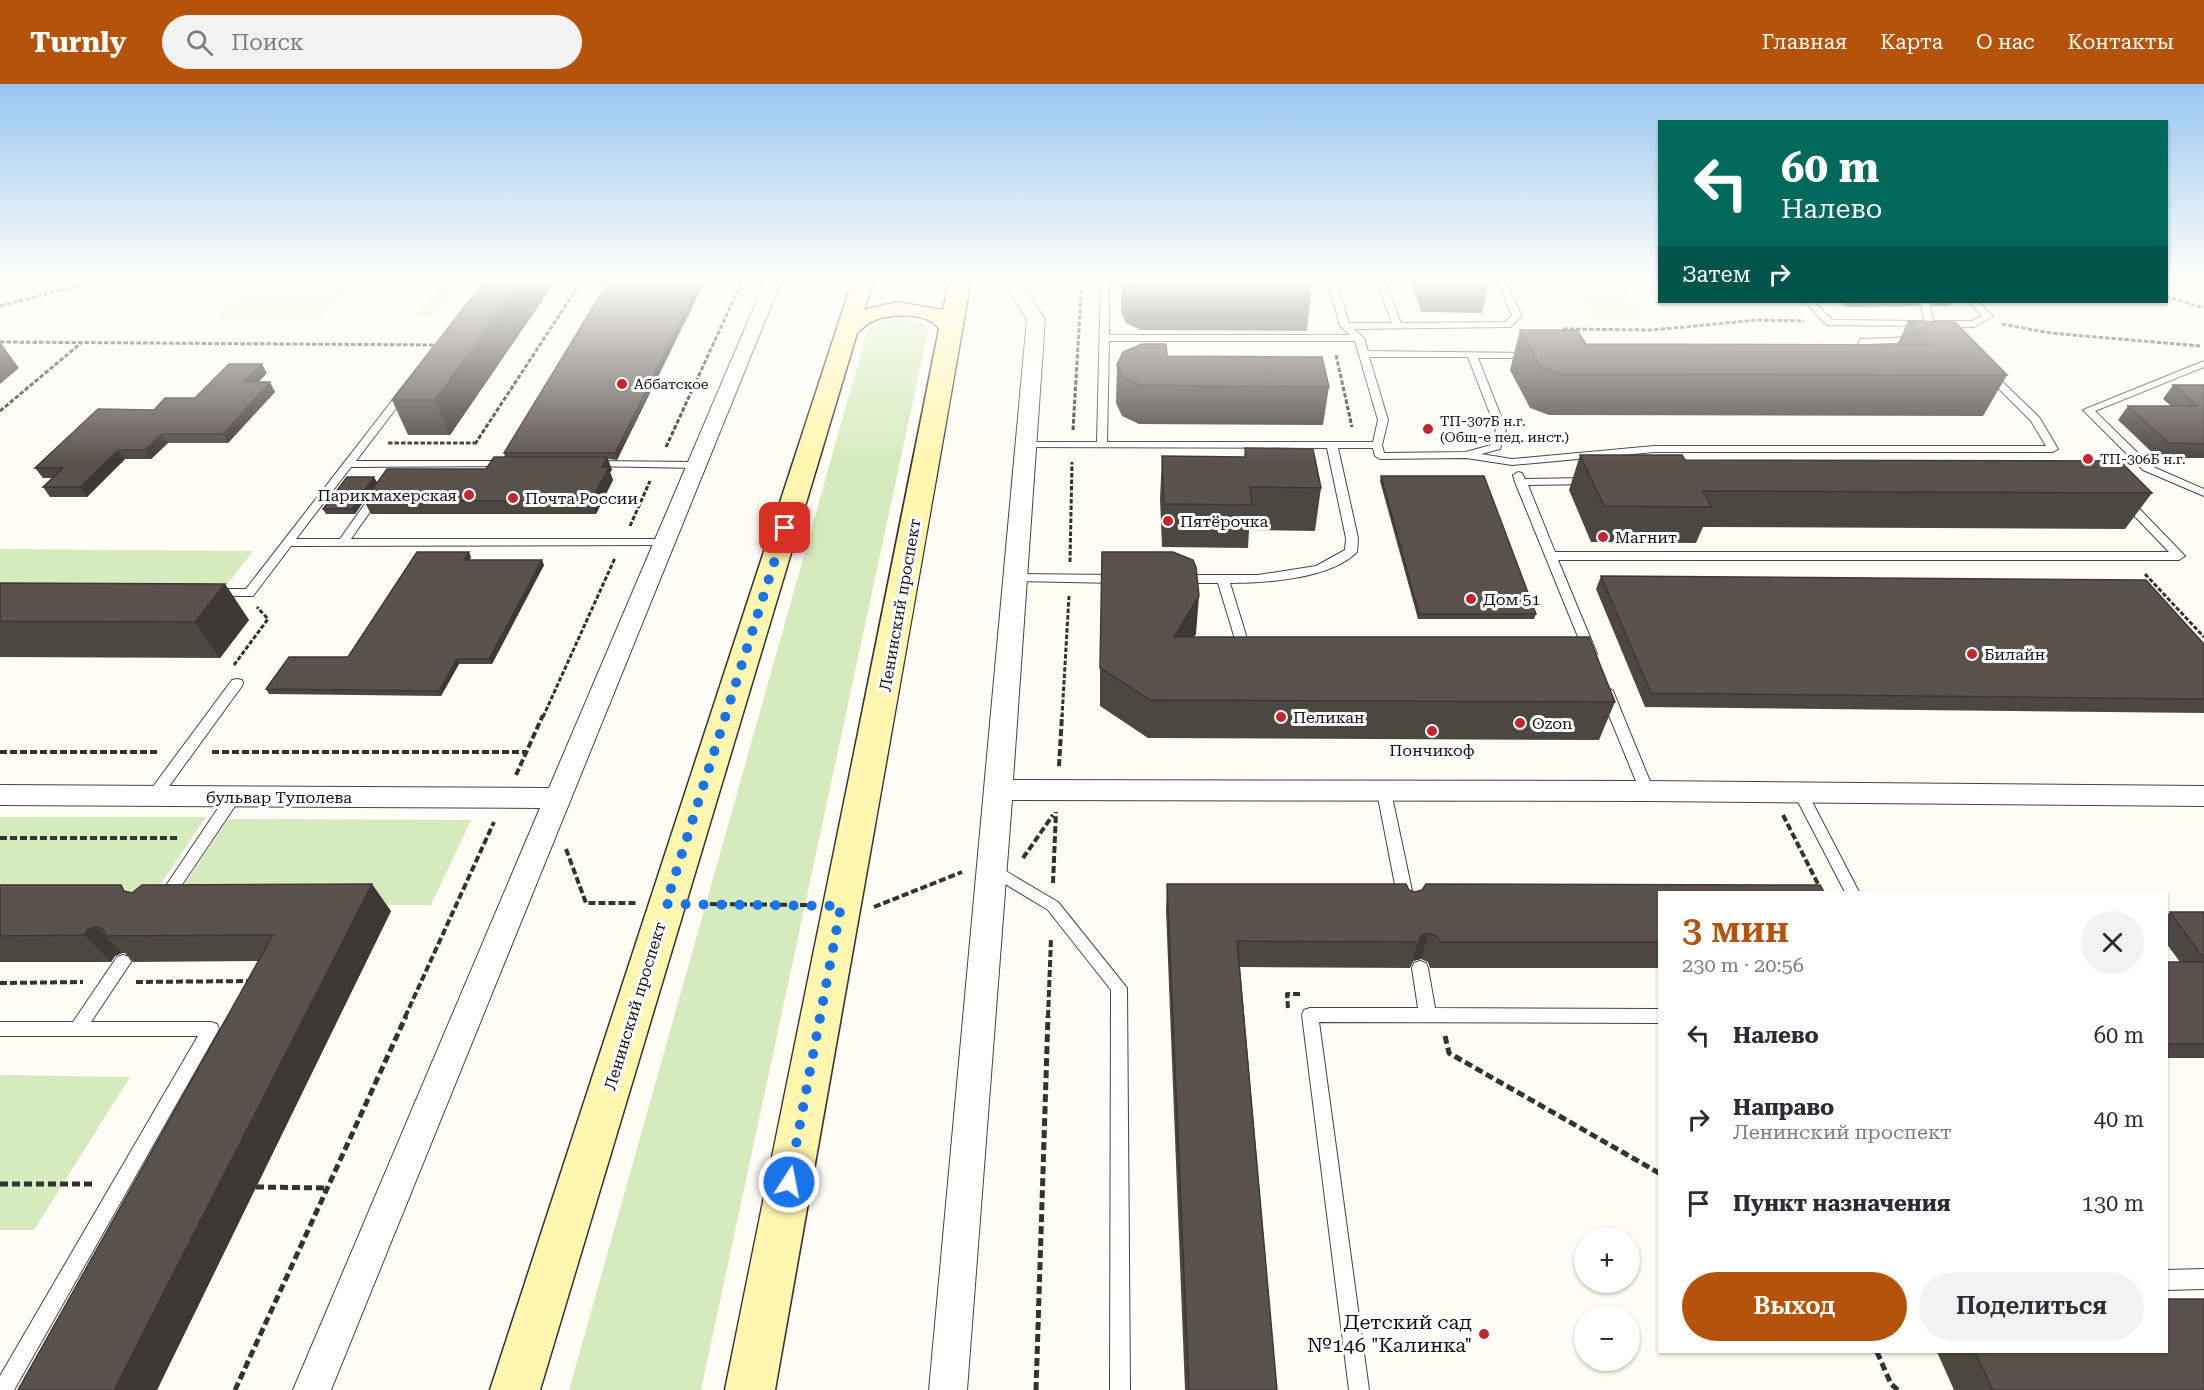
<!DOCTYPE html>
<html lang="ru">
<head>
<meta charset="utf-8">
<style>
  :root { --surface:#fff; --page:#f2f2f3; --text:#2b2b33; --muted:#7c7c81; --accent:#b45309 }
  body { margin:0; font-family:"Roboto Serif",serif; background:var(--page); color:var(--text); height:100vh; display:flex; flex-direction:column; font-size:22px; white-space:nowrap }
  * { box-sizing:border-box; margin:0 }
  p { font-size:20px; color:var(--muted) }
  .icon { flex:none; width:33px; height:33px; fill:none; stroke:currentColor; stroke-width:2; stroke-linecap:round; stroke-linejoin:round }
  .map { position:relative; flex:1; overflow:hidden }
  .details { position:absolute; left:1658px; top:807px; width:510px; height:462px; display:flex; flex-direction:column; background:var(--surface); border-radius:0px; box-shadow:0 2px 4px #0004 }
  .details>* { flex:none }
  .guide { position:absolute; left:1658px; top:36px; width:510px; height:183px; border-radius:0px; box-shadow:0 2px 4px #0004; background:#00695c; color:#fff; overflow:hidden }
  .tools { position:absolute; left:1574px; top:1143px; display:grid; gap:12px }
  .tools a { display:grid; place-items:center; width:66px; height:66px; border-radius:50%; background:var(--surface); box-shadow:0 2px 4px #0004; font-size:30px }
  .pin { position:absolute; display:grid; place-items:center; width:51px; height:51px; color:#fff; margin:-26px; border-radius:12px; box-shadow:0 3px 9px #0006 }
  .me { position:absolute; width:66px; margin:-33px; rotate:11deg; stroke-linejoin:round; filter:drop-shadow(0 0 4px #0008) }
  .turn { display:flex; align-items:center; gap:21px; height:126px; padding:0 24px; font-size:27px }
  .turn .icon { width:78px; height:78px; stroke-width:2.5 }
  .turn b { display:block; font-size:42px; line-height:51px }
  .then { display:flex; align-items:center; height:57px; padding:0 24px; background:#0003; gap:12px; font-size:22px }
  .round { display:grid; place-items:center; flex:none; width:63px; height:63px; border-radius:32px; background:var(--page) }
  .headline { display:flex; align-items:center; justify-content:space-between; height:102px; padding:0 24px }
  h1 { font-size:36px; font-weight:600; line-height:45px; color:var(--accent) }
  .cta { display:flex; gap:12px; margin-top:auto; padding:12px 24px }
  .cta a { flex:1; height:69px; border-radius:36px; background:var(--accent); color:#fff; font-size:24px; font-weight:600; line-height:69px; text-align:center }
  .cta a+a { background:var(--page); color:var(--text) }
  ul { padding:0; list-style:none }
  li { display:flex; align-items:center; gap:18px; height:84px; padding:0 24px }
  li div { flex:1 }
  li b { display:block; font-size:22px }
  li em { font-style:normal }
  header { display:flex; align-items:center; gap:36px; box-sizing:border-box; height:84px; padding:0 30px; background:var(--accent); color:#fff }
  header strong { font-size:28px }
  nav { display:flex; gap:33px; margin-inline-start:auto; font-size:21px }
  .search { width:420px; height:54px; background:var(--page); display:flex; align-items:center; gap:15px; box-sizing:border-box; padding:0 21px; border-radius:33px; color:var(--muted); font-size:22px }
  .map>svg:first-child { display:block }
</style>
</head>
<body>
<header>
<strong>Turnly</strong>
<div class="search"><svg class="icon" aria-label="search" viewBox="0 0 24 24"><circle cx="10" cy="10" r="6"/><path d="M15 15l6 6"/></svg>Поиск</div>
<nav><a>Главная</a><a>Карта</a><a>О нас</a><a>Контакты</a></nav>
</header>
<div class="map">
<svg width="2204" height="1306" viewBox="0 0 2204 1306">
  <rect width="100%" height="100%" fill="#fffdf5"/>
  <path fill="#d5ebbd" d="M447,195H461L432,232H417Z
    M898,234L920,238L927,242L928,247L701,1306H569L868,244L879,238Z
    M0,465L253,467L227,501L0,500Z
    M0,733H206L147,820H0Z
    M228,735L471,736L431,821H171Z
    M0,991L130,993L34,1146H0Z"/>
  <path fill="#e6f2cf" d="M1578,195C1623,195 1616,192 1640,230C1629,235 1603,237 1592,229C1584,224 1577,206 1572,197Z
    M256,196L354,197L318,235L215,234Z"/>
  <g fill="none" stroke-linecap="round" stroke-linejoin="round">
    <defs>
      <path id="service" d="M1101,195H1109V251H1350L1340,242L1327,195H1335L1349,239H1392L1376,195H1384L1401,239L1505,238L1512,231L1496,195H1504L1522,232L1510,243L1354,245L1364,254L1368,267L1535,269L1537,271L1532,274H1478L1506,345L1500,365L1481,370L1512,375L1654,362H2046L2031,337L1985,291V287H1991L2039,333L2058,365L2053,368H1654L1512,381L1466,374L1380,375L1375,372L1373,364H1338L1358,454L1357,468C1330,495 1266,499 1230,499L1249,561L1255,565L1253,568L1244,569L1238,565L1218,499H1179L1173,495L1179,491H1258L1316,482L1345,466L1346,454L1327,364L1022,363V359L1026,358H1097ZM1109,257H1355L1378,336L1373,358H1107ZM1369,273H1468L1496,345L1491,361L1466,368L1384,369L1382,361L1388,336Z
        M1806,218H1814L1832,236L1924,237L1921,218H1929L1933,237H1972L1982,232L1969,218H1978L1993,232L1974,243L1935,242L1939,253L1934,256L1929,253L1926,242L1826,241Z
        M1915,253L1920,256L1918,258L1867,260L1859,280L1851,278L1860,255Z
        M2204,277V283L2095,327L2151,382L2204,405V412L2143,386L2083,326Z
        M405,303L410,306L356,377H507L511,378V382L351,383L296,455H340L374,407L378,406L383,409L351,455H664L670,458L664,461L291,462L253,512H211L209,509L211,506L215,505H246L402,304Z
        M593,377L697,378L702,381L697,384L589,382V378Z
        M1518,388L1522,389L1525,395L1590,394L1595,397L1590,400L1528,401L1555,468H2169L2122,419L2121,417L2126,414L2130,415L2185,472L2179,476H1558L1597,570L1591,574L1585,570L1515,398L1513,391Z
        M1015,490L1118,491L1124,495L1118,499L1011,497L1009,494Z
        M237,595L242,596L243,599L242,602L159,716H149L147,712L149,708L232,596Z
        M1606,602L1613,607L1654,707L1652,711H1642L1640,707L1599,607Z
        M1384,703L1389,704L1391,708L1414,816L1411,820L1406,822L1401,820L1398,816L1377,708L1379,704Z
        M1801,705L1806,706L1859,808H1845L1794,710L1796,706Z
        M234,707L239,708L241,712L239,716L169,820L164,822L159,820L156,816L159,812L229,708Z
        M992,779L1058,818L1127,904L1130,1306H1110L1111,906L1048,826L987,789L985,785L987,781Z
        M123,871L129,873L131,878L91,938H211L217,940L219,945L14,1306H0V1292L198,952H0V938H73L117,873Z
        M1420,877L1426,879L1428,884L1435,924L1659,925V939L1319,938L1369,1306H1349L1302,931L1304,926L1310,924H1418L1412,884L1414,879Z
        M2204,1185V1205L2166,1206V1186Z"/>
      <path id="minor" d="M766,195H782L331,1306H293L540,724L0,721V701L549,704Z
        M1001,195H1017L1045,235L1013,696L1647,697L2204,702V722L1647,717L1012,716L967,1306H929L1027,235Z"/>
      <path id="secondary" d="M853,195H874L864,226L897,218L943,226L950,195H971C907,565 840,936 775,1306H725C796,952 869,599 939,245C929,228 890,229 873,237C867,239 862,245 857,249L540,1306H490Z"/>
    </defs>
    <use href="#service" stroke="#444" stroke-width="2"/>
    <use href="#minor" stroke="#444" stroke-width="2"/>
    <use href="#secondary" stroke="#333" stroke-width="3"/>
    <path stroke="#333" stroke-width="3" stroke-dasharray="4.5 2" stroke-linecap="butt" d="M2166,212L2204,224
      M0,222L103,195
      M2002,240L2050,249L2200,262
      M1559,250L1563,245L1652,246L1757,236L1804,237
      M0,258L437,261
      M1336,271L1352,343
      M0,327L81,259
      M1073,346L1082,195
      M388,359H476
      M475,360L583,195
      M666,363L743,195
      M630,442L650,397
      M1070,478L1072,378
      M2145,490L2204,553
      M234,581L268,535L257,523
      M543,633L615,474
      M1062,633L1069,512"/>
    <path stroke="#333" stroke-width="4" stroke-dasharray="7 3" stroke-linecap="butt" d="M0,668H160
      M212,668H526
      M1059,682L1062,631
      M516,691L543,631
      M1783,731L1822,808
      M0,754H180
      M566,765L586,819H636
      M1023,774L1053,731
      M1053,799L1056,728
      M700,820L810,821
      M874,823L962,788
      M136,898L251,897
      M0,899L83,898
      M1288,924L1287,910H1302
      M405,933L494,738
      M1048,933L1051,854"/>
    <path stroke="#333" stroke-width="5" stroke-dasharray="8 4" stroke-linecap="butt" d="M1445,952L1449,969L1659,1089
      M0,1100H95
      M256,1103L327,1104
      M1877,1268L1891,1300L1898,1306
      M235,1306L406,932
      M1036,1306L1048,932"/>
    <use href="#service" fill="#fff" fill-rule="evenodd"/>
    <use href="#minor" fill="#fff" fill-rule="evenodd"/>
    <use href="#secondary" fill="#fff6b0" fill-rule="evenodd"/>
  </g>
  <path fill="#4d4742" d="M486,195H557L450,351H408L392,316Z
    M1121,195H1308L1311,210L1307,247L1141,246L1126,239L1121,228Z
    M1410,195H1490L1482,229L1421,228Z
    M705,197L617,376L608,375L612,386L610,388L613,396L596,430H371L364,417L486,385L505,373L504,369Z
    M1841,218H1922L1919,222L1846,223Z
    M1931,218H1952L1950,222H1932Z
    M1908,237L2007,291L1983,332L1549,331L1530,324L1510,286L1520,246L1586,260L1897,261Z
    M1167,272L1329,303L1323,341L1139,340L1122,332L1116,319L1117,281Z
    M267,289L258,298L275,308L228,359H168L151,375H125L87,413H50L43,403L53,394H43L35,384L154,326L195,314Z
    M2173,301H2204V374H2158L2118,336L2128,322H2171L2163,315Z
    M1245,364L1321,404L1315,447L1249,446L1248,464L1162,463L1160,415L1162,372L1244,373Z
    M1580,371L1685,376L2152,409L2125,445L1703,443L1696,459L1591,458L1569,406Z
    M1381,392L1536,530L1534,535H1418L1380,397Z
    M377,398L355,430H326L323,425Z
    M471,473L470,476L544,481L492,580H459L441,612L269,610L266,605L348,573Z
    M1601,492L2204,560V629L1645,623L1596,505Z
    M0,499L225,500L249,536L220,574L0,573Z
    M1196,550L1194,553L1615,618L1599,656L1148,654L1100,622V584Z
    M1167,800L1409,806L1415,808H1659V884H1430L1428,878L1421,875L1413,877L1410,884L1240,883L1277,1306H1185L1166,826Z
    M0,801L127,808L132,809L391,827L157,1306H18L259,877L133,878L125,869H122L115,872L111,878H0Z
    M2170,828H2204V974H2166V878H2180L2166,859V832Z
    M1937,1268H2166L2204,1306H1954Z"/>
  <path fill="#3f3936" d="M523,195H557L450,351L435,316Z
    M702,195H705V197L617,376L615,369Z
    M1,259L19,284L0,300V260Z
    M262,280L267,289L249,308L244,298Z
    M270,298L275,308L228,359L223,350Z
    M162,350L168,359L151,375L145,366Z
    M118,366L125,375L87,413L80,403Z
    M607,373L612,386L610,388L613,396L596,430L591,417L602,383Z
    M374,393L377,398L355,430L352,425Z
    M469,468L471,473L467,481L464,476Z
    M542,476L544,481L492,580L489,575Z
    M225,500L249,536L220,574L195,538Z
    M1199,512L1196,550L1172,591L1174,553Z
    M457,575L459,580L441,612L439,607Z
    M372,800L391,827L157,1306H114Z
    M96,843L122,869L115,872L111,878L84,851L88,845Z
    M1429,849L1421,875L1413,877L1410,884L1418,858L1422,851Z"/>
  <path fill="#5a524d" stroke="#3f3936" stroke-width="1.5" d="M486,195H523L435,316H392Z
    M610,195H702L615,369H504Z
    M1122,195H1308L1311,210L1142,209L1126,202Z
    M1908,237L1955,238L2007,291L1561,290L1541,283L1520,246H1577L1586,260L1930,261Z
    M1142,260H1166L1167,272L1322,273L1329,303L1140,301L1123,293L1117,281L1123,268Z
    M229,280H262L244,298H270L223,350H162L145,366H118L80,403H43L63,384H35L98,325L154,326L165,314H195Z
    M2173,301H2204V360L2169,359L2128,322H2198Z
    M1245,364L1313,365L1321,404L1250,403L1252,421L1164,420L1162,372L1246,373Z
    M1580,371H1682L1685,376L2120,377L2152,409L1703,407L1712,423L1604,422Z
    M494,373H607L602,383H609L591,417H364L387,385H486Z
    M1381,392H1484L1536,530H1419Z
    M347,393H374L352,425H323Z
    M417,468H469L464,476H542L489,575H457L439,607L266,605L289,573H348Z
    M1102,468H1173L1193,476L1196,483L1199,512L1174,553H1589L1615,618L1150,616L1100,584Z
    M1601,492L2146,496L2204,560V615L1651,609Z
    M0,499L225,500L195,538L0,537Z
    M372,800L114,1306H18L273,851L106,852L103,845L96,843L88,845L84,851L0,852V801H121L124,807L132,809L142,801Z
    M1167,800H1406L1409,806L1415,808L1422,806L1426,800L1820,801L1824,808H1659V858H1439L1437,852L1429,849L1422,851L1418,858L1237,857L1277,1306H1189Z
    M2170,828H2204V875Z
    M2166,878H2204V960H2166Z
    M2166,1215H2204V1306H1993L1975,1268H2166Z"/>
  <linearGradient id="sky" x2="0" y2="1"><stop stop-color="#95c6ee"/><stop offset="0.52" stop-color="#fffefa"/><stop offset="1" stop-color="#fffefa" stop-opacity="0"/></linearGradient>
  <rect width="2204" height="377" fill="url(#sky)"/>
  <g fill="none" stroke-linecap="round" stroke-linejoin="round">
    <path stroke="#1a73e8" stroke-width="10" stroke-dasharray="0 18" d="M785,444L666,820L841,822L789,1098"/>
  </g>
  <g fill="#c4262e" stroke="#fff" stroke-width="2">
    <circle cx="622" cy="300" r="6"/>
    <circle cx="1428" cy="345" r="6"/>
    <circle cx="2088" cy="375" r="6"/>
    <circle cx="469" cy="411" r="6"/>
    <circle cx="513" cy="414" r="6"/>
    <circle cx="1168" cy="437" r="6"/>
    <circle cx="1603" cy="453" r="6"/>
    <circle cx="1471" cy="515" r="6"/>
    <circle cx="1972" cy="570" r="6"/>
    <circle cx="1281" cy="633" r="6"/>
    <circle cx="1520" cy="639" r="6"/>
    <circle cx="1432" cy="647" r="6"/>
    <circle cx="1484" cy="1250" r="6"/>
  </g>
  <g text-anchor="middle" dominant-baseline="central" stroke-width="6" stroke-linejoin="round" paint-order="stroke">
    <g font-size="14" fill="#111" stroke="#fff" text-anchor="start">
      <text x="634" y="300">Аббатское</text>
      <text x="1440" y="337">ТП-307Б н.г.<tspan x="1440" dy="16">(Общ-е пед. инст.)</tspan></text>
      <text x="2100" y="375">ТП-306Б н.г.</text>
    </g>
    <g font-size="16" fill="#111" stroke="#fff" text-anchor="start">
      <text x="457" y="411" text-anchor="end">Парикмахерская</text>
      <text x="525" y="414">Почта России</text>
      <text x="1180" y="437">Пятёрочка</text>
      <text x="1615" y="453">Магнит</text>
      <text x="1483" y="515">Дом 51</text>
      <text x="1984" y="570">Билайн</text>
      <text x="1293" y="633">Пеликан</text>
      <text x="1532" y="639">Ozon</text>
      <text x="1432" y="666" text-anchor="middle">Пончикоф</text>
    </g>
    <g font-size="16" fill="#111" stroke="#fff">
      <text transform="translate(900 521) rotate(-80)">Ленинский проспект</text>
      <text x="279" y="713">бульвар Туполева</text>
      <text transform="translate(635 922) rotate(-73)">Ленинский проспект</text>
    </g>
    <g font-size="20" fill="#111" stroke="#fff" text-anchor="end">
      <text x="1472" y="1238">Детский сад<tspan x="1472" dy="23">№146 "Калинка"</tspan></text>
    </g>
  </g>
</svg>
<div class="tools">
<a>+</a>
<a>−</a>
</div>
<div class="pin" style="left:785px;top:444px;background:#d93025"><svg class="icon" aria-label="arrive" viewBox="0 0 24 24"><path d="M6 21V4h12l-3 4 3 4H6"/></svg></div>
<svg class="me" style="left:789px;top:1098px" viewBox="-20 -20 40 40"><circle r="17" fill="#1a73e8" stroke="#fff" stroke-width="3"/><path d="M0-11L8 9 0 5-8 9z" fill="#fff"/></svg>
<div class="guide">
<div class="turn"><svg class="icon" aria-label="left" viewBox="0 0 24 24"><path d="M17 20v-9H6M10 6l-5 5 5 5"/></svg><div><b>60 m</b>Налево</div></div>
<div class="then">Затем<svg class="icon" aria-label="right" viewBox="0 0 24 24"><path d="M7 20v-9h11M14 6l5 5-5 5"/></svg></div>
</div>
<section class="details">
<div class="headline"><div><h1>3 мин</h1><p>230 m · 20:56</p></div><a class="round"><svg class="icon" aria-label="close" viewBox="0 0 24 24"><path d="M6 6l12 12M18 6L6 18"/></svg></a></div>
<ul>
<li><svg class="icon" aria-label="left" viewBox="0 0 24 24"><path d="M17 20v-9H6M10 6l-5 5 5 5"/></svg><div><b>Налево</b></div><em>60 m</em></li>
<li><svg class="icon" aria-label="right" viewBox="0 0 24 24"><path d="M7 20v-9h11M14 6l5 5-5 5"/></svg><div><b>Направо</b><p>Ленинский проспект</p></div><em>40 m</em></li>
<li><svg class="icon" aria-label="arrive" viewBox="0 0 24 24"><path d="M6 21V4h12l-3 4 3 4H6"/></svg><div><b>Пункт назначения</b></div><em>130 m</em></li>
</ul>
<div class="cta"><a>Выход</a><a>Поделиться</a></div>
</section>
</div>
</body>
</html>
